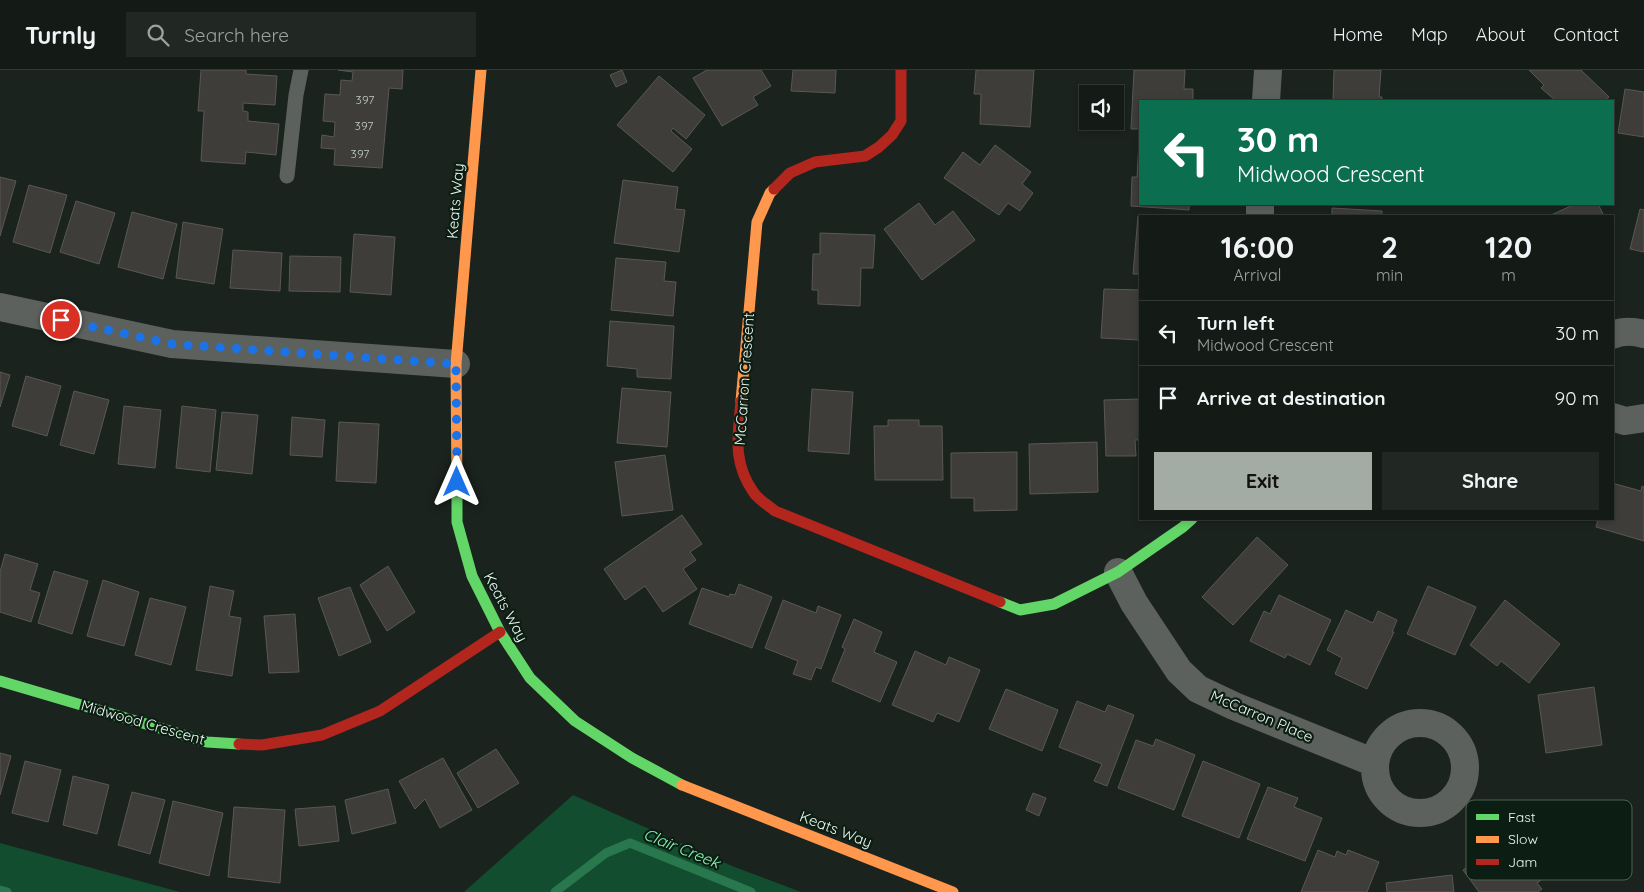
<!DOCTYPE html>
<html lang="en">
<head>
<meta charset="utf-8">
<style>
  :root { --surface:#141a16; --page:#212723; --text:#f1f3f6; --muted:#9da1a1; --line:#333835; --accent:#a2aca5 }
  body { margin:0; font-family:Quicksand,sans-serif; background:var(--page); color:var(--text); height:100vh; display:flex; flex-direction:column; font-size:19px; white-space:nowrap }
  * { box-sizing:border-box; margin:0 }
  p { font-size:16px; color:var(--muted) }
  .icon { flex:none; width:28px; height:28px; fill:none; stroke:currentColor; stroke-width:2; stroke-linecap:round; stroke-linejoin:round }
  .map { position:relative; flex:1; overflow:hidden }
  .panel { position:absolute; left:1139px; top:145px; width:475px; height:305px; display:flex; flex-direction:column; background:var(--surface); border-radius:0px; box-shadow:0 2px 8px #0003,0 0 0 1px var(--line) }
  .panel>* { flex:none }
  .top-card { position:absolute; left:1139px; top:30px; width:475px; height:105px; border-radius:0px; box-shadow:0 2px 8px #0003,0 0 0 1px var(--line); background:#0b6e4f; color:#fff; overflow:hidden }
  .tools { position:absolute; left:1079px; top:15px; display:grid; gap:10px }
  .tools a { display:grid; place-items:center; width:45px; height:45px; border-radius:0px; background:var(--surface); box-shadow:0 2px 8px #0003,0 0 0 1px var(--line); font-size:25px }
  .pin { position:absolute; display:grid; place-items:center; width:42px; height:42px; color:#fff; margin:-21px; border:2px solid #fff; border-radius:50%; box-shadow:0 1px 5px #0007 }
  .me { position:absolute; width:55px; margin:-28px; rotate:0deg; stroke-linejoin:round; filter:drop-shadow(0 0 4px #0008) }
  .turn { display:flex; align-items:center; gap:18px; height:105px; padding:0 15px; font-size:22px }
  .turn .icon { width:65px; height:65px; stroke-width:2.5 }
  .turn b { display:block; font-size:35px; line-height:42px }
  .eta { display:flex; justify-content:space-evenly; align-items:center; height:85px; text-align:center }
  .eta b { font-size:30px; font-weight:700; line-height:35px }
  .primary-button { display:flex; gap:10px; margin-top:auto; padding:10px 15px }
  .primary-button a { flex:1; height:58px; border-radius:0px; background:var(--accent); color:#111; font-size:20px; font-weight:700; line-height:58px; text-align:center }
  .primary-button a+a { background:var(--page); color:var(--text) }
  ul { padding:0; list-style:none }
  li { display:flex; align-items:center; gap:15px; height:65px; padding:0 15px; border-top:1px solid var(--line) }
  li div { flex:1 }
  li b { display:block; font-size:19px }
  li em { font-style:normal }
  header { display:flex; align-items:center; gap:30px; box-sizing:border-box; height:70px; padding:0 25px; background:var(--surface); border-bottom:1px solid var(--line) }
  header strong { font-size:24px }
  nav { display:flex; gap:28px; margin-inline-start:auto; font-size:18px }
  .search { width:350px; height:45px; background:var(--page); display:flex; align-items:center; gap:12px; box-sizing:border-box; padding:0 18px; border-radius:0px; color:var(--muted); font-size:19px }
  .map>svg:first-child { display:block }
</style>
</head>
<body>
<header>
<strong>Turnly</strong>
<div class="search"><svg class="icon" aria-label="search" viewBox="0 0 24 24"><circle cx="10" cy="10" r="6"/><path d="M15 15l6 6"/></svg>Search here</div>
<nav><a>Home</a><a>Map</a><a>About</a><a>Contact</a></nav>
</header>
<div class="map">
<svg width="1644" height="822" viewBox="0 0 1644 822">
  <rect width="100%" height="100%" fill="#1a231d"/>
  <path fill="#124d2f" d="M573,725L732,796L801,822H464Z
    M0,773L180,822H0Z"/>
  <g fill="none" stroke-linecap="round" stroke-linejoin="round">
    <path stroke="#29784d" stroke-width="9" d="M0,820L7,822
      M555,822L606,783L630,773L751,822"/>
  </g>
  <path fill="#3e3d3a" stroke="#595855" d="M201,0H246V4L277,6L275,35L243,33V41L248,42V51L279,54L276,85L246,82L245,94L201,91L204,41H198Z
    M338,0H403L402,19L389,18L382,98L334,95L335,79L321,78L322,65L334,67L335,52L323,51L325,24L340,25L341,10L352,11L353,2Z
    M622,0L627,12L616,17L610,5Z
    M707,0H761L771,16L753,27L758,35L722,56L693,8Z
    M793,0H836L835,23L791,21Z
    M976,0H1034L1030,57L980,54L981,24H974Z
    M1134,0H1185L1184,19H1193V31H1140V59H1131Z
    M1334,0H1381L1379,27H1382V31H1333Z
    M1529,0H1581L1609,27L1604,31H1556L1541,18L1544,15Z
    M659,6L705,45L686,69L673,58L671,61L692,79L673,102L617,55Z
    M1625,19L1644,22V67L1618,63Z
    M1139,72L1140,134H1189V140L1131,136L1132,107H1137Z
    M995,75L1031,102L1022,114L1033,123L1020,141L1008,133L999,145L944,108L963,82L980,95Z
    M0,107L16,111L0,166Z
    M623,110L678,117L675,139L685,140L679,182L614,173Z
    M29,115L67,125L50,183L13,172Z
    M76,131L115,143L99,194L60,182Z
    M919,133L935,155L953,141L975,170L922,210L884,159Z
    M1575,134H1598L1604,146H1549Z
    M1332,138L1382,141V146H1332Z
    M1640,139L1644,140V182L1630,179Z
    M132,142L177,154L163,209L118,197Z
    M1138,146L1140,147V204H1133Z
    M183,152L223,159L214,214L176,208Z
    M820,163L875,165L873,198H861L860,236L818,234V220H812L813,184H820Z
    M354,164L395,167L391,225L350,222Z
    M233,180L282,183L280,221L230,218Z
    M290,186L341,187L340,222L289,221Z
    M616,188L666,192L664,211L676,212L673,246L611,240Z
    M1104,219L1140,220V270L1101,268Z
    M610,251L674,256L671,309L637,307V299L607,296Z
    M0,302L10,305L0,337Z
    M26,306L61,316L47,366L12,356Z
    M622,318L671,322L667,377L617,373Z
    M812,319L853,322L849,384L808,381Z
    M74,321L109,330L94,384L60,375Z
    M1140,329V370H1135L1136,386H1106L1104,330Z
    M124,336L161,340L155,398L118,394Z
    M182,336L216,340L210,402L176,398Z
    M222,342L258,345L252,404L216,400Z
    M292,347L325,350L322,387L290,385Z
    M888,350H919V356H942L943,410H875L874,356H888Z
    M339,352L379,354L376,413L336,411Z
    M1097,372L1098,422L1030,424L1029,374Z
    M1017,382V440L974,441V428H951V383Z
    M665,385L673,440L622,446L615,392Z
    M1612,413L1641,421L1642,416L1644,417V471L1596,457L1598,449H1612Z
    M682,445L702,474L690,482L696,490L683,499L697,519L663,542L645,516L625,530L604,499Z
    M1257,467L1288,495L1233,555L1202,527Z
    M5,484L38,494L30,520L40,523L31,552L0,542V502Z
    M388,496L415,542L387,561L360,515Z
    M54,501L88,511L72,564L38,553Z
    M103,510L139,522L124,576L87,566Z
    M739,514L772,527L752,578L689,554L702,518L729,527L730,524L735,525Z
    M210,516L234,521L229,546L241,548L232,606L196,600Z
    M1428,516L1476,537L1455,585L1407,564Z
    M350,517L371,572L339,586L318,528Z
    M1279,525L1331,550L1310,595L1287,584L1285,588L1250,571L1264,541L1270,544Z
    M150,528L186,537L171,595L135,585Z
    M783,530L816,543L818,536L841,545L821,599L816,597L811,610L793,604L798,591L765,578Z
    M1505,530L1560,574L1529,613L1501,591L1497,596L1470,575Z
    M1346,540L1373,553L1378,541L1397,550L1392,562H1394L1367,619L1335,604L1342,588L1327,580Z
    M295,544L299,602L269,603L264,546Z
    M854,549L882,562L874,582L897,592L880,632L832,611L845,579L842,577Z
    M915,581L946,595L949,587L980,600L959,652L937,643L933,652L892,635Z
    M1594,617L1602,675L1546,683L1538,625Z
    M1006,619L1058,640L1042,681L989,659Z
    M1077,631L1105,642L1108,635L1134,645L1107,716L1094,711L1102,694L1059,677Z
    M1156,669L1195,685L1174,740L1118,718L1136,670L1153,676Z
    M496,679L519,713L478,738L457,703Z
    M0,683L11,686L0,725Z
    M443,688L472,740L440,758L425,729L415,739L399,711Z
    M25,691L61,700L48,752L12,743Z
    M1203,691L1260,714L1239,768L1182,746Z
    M73,706L109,715L97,764L63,755Z
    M1268,717L1298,728L1294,737L1322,748L1305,791L1247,769Z
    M388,719L396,753L352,764L345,730Z
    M132,722L165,730L150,784L118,775Z
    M1033,723L1046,728L1039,746L1026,740Z
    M173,731L223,743L209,806L159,793Z
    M335,736L339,771L299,776L295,739Z
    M234,737L285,740L280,813L228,807Z
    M1545,749L1573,786L1537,813L1542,819L1538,822H1479L1463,800L1504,770L1508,776Z
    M1318,780L1335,787L1337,781L1346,785L1348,780L1379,792L1367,822H1301Z
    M1452,805L1454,822H1387L1386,813Z"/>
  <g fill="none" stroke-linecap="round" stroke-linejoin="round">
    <path stroke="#5d615e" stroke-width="15" d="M287,106L296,25L301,0"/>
    <path stroke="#5d615e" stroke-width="28" d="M1266,31L1268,0
      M1260,146V134
      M0,237L172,274L456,294
      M1612,265C1622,261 1634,261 1644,264
      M1612,347L1625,351L1644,348
      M1118,502L1134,533L1179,601L1198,619L1234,636L1375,693
      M1375 698a45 45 0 1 1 90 0a45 45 0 1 1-90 0Z"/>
    <path stroke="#63d668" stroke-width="11" d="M457,418V452L472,506L500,562L530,608L575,651L632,688L682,715
      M1000,532L1020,540L1054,534L1118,502L1183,457L1192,449
      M0,611L207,672L239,674"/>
    <path stroke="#ff974d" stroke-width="11" d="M741,331L757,152L770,123L774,119
      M457,418L456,294L481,0
      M682,715L953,822"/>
    <path stroke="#b3261e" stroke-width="11" d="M774,119L790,103L815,92L865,86L879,77L892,65L901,51V0
      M741,331C738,366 732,392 754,423C759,430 768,435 775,441L1000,532
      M239,674L262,675L322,665L380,641L500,562"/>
  </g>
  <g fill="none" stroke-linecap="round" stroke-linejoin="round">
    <path stroke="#1a73e8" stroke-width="9" stroke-dasharray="0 16.2" d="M61,250L172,274L456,294L457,412"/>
  </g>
  <g text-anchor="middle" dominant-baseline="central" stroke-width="4.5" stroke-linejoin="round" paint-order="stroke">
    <g font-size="12" fill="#c0c8c1">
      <text x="365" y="29">397</text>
      <text x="364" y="55">397</text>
      <text x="360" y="83">397</text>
    </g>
    <g font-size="15" fill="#ebf6ee" stroke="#0c1e13">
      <text transform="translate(455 131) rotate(-85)">Keats Way</text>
      <text transform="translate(744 309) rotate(-86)">McCarron Crescent</text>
      <text transform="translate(506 537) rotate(62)">Keats Way</text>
      <text transform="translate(1262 646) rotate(23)">McCarron Place</text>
      <text transform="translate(143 652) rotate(16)">Midwood Crescent</text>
      <text transform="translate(836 759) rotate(21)">Keats Way</text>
    </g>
    <g font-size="16" font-style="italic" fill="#88f7b5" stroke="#0c1e13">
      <text transform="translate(682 778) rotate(22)">Clair Creek</text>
    </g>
  </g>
  <rect x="1466" y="730" width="166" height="80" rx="8" fill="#0c1e13" stroke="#4f5f55" stroke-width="1"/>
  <rect x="1476" y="744" width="23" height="6" fill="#63d668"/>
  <rect x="1476" y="766" width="23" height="7" fill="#ff974d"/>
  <rect x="1476" y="789" width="23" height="6" fill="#b3261e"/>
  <g font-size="14" fill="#ebf6ee">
    <text x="1508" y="752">Fast</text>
    <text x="1508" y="774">Slow</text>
    <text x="1508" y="797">Jam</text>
  </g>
</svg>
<div class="tools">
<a><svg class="icon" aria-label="sound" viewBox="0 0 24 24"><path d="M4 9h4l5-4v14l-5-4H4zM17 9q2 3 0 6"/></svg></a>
</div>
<div class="pin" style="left:61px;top:250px;background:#d93025"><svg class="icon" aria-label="arrive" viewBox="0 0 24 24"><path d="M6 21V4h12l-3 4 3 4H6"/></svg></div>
<svg class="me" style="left:457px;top:412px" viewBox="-20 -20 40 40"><path d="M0-17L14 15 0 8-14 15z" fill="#1a73e8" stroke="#fff" stroke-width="4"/></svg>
<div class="top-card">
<div class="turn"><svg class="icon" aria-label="left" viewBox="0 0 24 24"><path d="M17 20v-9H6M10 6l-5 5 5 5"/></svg><div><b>30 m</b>Midwood Crescent</div></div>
</div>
<section class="panel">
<div class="eta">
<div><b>16:00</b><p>Arrival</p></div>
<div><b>2</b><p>min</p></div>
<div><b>120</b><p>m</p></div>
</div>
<ul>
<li><svg class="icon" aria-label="left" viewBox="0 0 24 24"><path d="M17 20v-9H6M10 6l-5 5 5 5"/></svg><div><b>Turn left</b><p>Midwood Crescent</p></div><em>30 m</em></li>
<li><svg class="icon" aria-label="arrive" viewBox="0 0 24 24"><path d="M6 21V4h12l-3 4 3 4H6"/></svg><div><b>Arrive at destination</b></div><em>90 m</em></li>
</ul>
<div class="primary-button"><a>Exit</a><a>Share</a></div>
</section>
</div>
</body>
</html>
